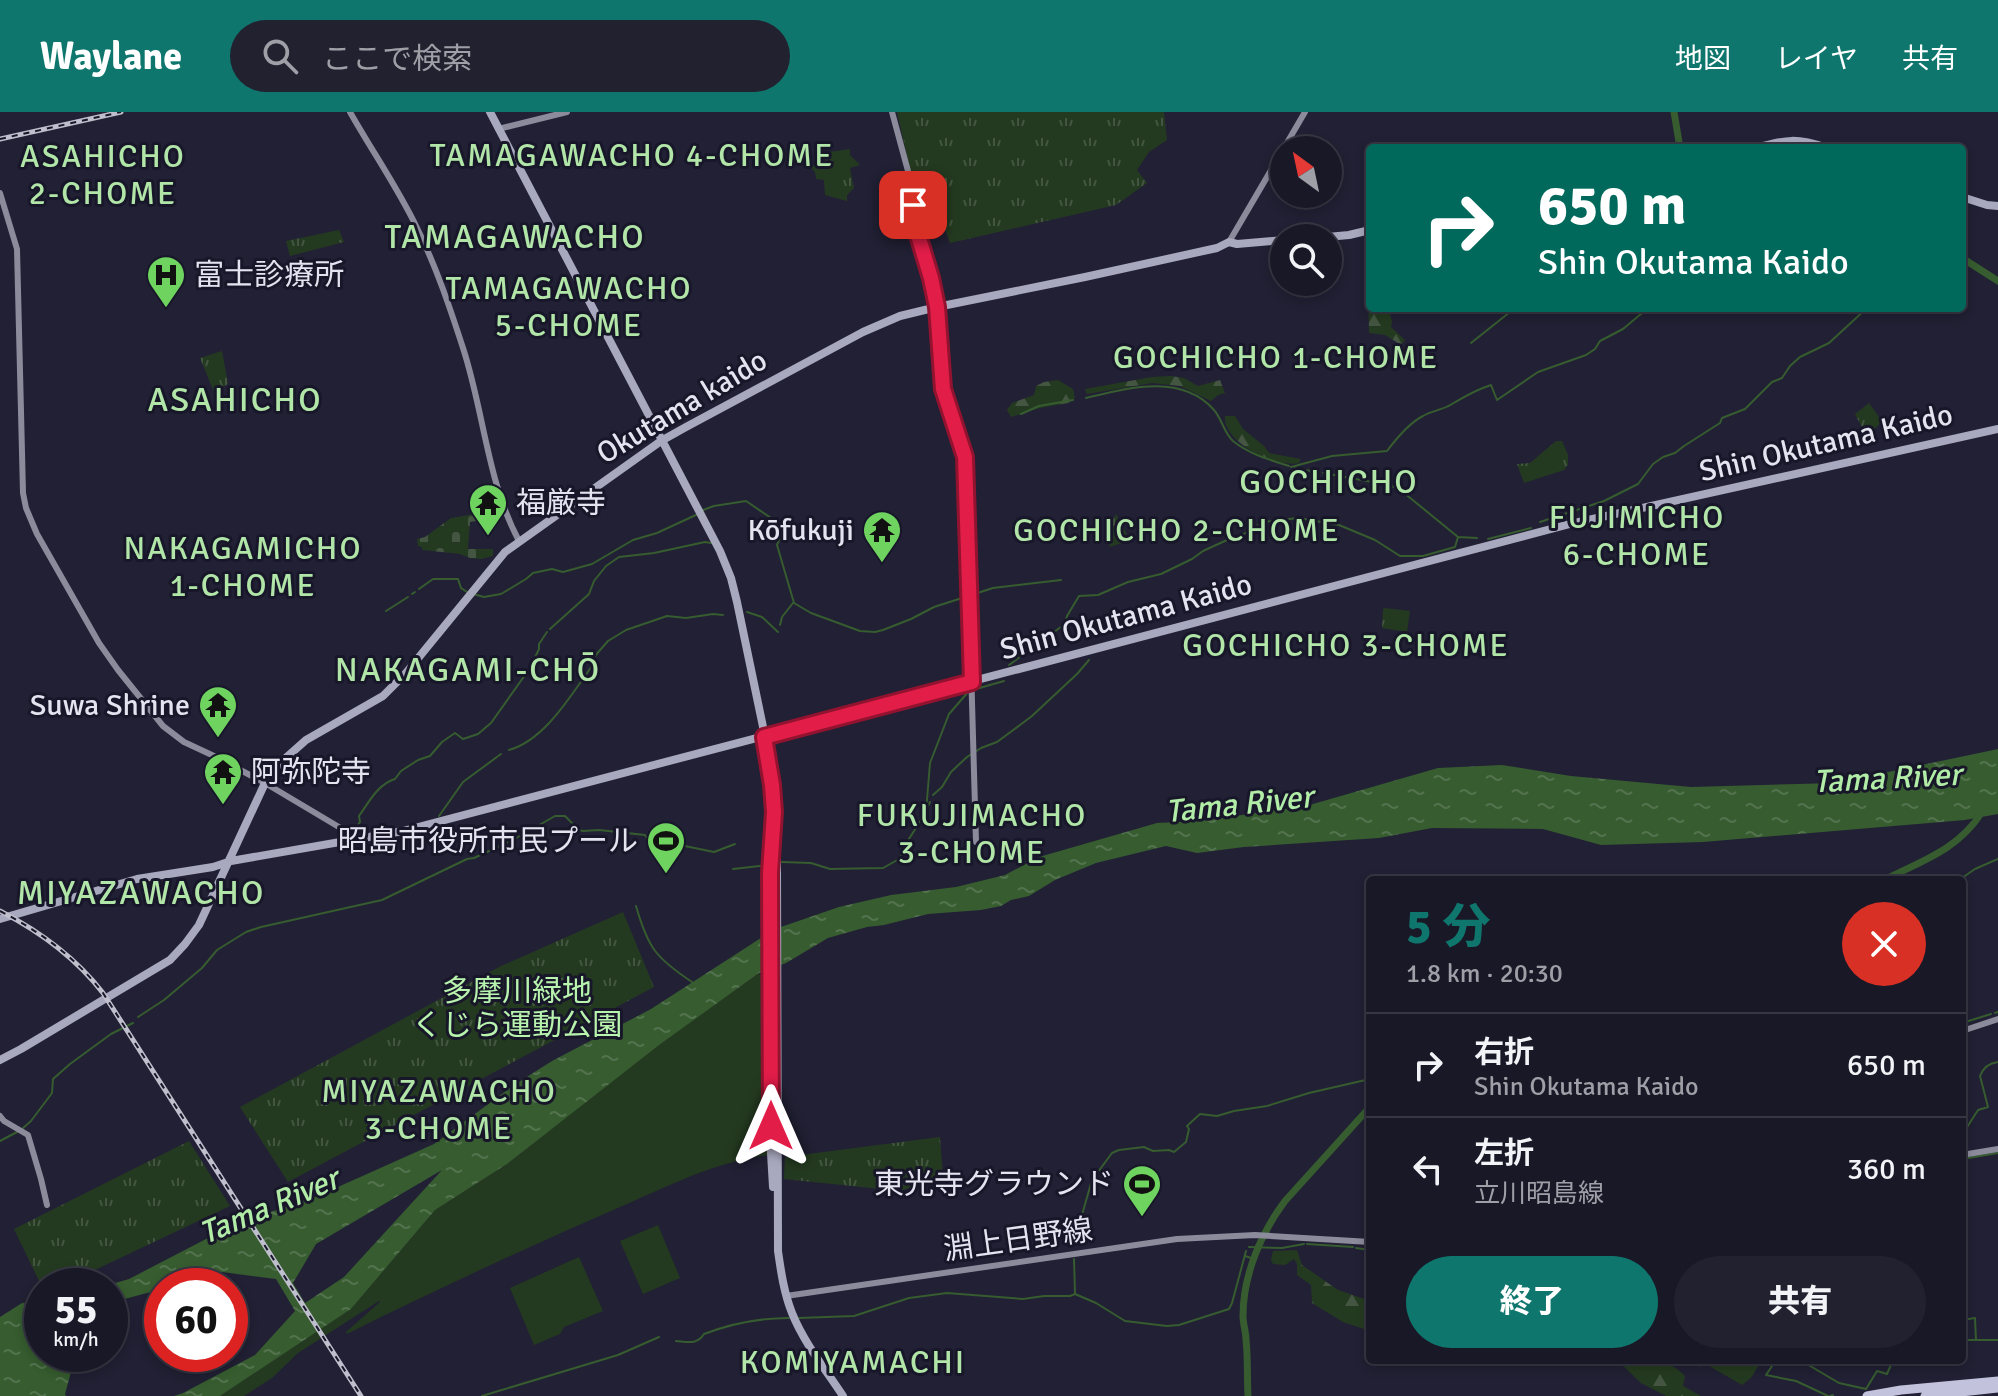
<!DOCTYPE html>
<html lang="ja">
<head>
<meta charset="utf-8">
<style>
  :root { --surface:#191827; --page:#22212f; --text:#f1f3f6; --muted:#9fa0a7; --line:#373744; --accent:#0f766e }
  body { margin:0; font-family:Signika,"Noto Sans JP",sans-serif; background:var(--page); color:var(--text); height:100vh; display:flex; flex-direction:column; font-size:30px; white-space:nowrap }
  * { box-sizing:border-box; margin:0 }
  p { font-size:26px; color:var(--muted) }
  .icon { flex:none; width:44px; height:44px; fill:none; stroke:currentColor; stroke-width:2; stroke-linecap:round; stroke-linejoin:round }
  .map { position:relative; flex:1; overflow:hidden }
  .side { position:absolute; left:1366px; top:764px; width:600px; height:488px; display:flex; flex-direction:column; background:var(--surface); border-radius:8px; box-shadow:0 4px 12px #0003,0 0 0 2px var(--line) }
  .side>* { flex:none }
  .guide { position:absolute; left:1366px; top:32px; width:600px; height:168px; border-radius:8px; box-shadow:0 4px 12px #0003,0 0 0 2px var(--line); background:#00695c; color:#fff; overflow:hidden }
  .needle { width:52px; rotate:327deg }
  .buttons { position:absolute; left:1270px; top:24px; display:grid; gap:16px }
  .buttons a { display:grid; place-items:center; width:72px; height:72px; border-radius:50%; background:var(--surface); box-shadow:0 4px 12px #0003,0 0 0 2px var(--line); font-size:40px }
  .speed { position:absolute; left:24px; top:1156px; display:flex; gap:16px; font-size:40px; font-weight:700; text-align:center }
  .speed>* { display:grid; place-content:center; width:104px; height:104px; border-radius:50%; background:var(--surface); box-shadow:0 4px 12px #0003,0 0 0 2px var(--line); line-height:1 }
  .speed small { font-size:20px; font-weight:400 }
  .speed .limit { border:12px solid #d22; background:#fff; color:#111 }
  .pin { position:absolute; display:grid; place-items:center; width:68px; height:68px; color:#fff; margin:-34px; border-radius:16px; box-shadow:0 4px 12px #0006 }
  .me { position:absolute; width:88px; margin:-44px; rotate:0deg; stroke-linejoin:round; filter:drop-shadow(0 0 6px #0008) }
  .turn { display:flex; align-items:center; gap:28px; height:168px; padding:0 40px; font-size:36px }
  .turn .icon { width:104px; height:104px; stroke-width:2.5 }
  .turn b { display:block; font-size:56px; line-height:68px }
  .round { display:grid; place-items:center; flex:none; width:84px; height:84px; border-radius:42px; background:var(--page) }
  .head { display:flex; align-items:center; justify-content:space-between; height:136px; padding:0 40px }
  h1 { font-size:48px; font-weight:800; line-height:60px; color:var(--accent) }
  .primary-button { display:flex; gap:16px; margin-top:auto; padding:16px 40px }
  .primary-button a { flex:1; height:92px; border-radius:48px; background:var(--accent); color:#fff; font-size:32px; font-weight:800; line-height:92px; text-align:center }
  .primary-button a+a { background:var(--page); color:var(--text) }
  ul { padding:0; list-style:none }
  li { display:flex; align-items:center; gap:24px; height:104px; padding:0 40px; border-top:2px solid var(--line) }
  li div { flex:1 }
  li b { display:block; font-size:30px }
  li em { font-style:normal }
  header { display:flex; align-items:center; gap:48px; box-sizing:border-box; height:112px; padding:0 40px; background:var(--accent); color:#fff }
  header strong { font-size:38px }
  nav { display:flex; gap:44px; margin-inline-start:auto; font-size:28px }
  .search { width:560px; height:72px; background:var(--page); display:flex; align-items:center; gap:20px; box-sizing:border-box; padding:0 28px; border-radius:44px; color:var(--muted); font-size:30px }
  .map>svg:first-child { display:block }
</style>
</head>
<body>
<header>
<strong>Waylane</strong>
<div class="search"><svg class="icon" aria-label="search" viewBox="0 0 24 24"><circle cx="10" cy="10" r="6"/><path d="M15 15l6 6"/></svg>ここで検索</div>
<nav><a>地図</a><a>レイヤ</a><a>共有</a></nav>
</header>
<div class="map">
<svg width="1998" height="1284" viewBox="0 0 1998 1284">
  <defs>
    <pattern id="forest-firs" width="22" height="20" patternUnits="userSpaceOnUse" patternTransform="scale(2)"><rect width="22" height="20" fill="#243a20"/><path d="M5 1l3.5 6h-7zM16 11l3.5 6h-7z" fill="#445641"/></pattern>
    <pattern id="cemetery-stones" width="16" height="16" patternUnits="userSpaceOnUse" patternTransform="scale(2)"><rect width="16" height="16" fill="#243a20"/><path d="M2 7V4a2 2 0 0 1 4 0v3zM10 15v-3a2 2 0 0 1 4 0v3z" fill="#445641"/></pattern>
    <pattern id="park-tufts" width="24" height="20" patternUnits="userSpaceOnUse" patternTransform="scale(2)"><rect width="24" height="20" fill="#243a20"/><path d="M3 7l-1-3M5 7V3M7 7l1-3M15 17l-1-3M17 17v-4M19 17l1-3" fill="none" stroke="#445641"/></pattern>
    <pattern id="water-ripples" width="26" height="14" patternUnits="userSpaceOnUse" patternTransform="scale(2)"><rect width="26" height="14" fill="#365c2f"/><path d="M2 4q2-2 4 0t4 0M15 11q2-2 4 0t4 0" fill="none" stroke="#53734e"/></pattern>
  </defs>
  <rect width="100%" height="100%" fill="#212034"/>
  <path fill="#243a20" d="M759,861L771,879V1043C718,1048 669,1074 620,1095C528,1135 437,1177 347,1222L346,1220L380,1190L379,1189L298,1241L272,1266L244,1284H220L351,1197L435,1098L507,1052L658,933Z
    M658,1113L680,1166L643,1182L620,1129Z
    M579,1145L603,1199L564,1215L560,1222L534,1233L510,1176Z
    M1695,1248H1762L1751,1266L1742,1273L1704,1251L1701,1255L1693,1250Z"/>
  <path fill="url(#forest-firs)" d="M1370,175V196H1388L1392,209L1391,215L1405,228L1401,233L1385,223L1369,221L1368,177Z
    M1171,264L1184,266L1198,274L1220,268L1225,281L1218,283L1211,289L1180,274L1152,271L1087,282L1085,277L1152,265Z
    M1058,268L1073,277L1075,286L1068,291L1040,296L1011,305L1007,298L1012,291L1034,283L1036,274L1044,270Z
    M1225,304H1235L1243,317L1264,334L1269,341L1301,347L1299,351C1276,356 1223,331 1225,304Z
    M1297,1138L1302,1153L1338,1178L1370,1189V1219L1343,1210L1312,1191L1311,1173L1297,1163V1152L1294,1147L1285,1153L1273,1152L1271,1148L1273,1139Z
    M1617,1248C1642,1248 1667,1244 1685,1264L1683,1274L1701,1284H1666L1641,1271Z"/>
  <path fill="url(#cemetery-stones)" d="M487,400L488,407L470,410L468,437H493V444L481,447L470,446L460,442L422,438V435L418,434L417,427L425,425L451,406Z"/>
  <path fill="url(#park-tufts)" d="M897,0H1164L1167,28L1149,40L1137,58L1147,71L1116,93L950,131L938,98L918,105L914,75Z
    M850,37V43L860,53L850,56L854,76L847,83V89L825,83L824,68L816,67L815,60L811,56L829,40Z
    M339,118L344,130L290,144L286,129Z
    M222,239L228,272L214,280L200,246Z
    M1869,291L1882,309L1869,323H1866L1855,302Z
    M1556,329H1562L1568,343V353L1564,358L1524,371L1517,352L1530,351Z
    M1116,402L1129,426L1128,429L1110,435L1106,421Z
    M1385,496L1410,499L1407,520L1382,516L1383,497Z
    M623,800L654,875L288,1070L240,995L501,854Z
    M940,1025L943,1065L900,1079L784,1067L785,1045Z
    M189,1029L230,1094L61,1174L42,1175L14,1117Z"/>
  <path fill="url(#water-ripples)" fill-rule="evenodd" d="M1998,637V702L1965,708L1703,730L1601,733L1543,717L1432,716L1379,726L1244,735L1197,741L1166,734L1096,751L1055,768L1029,784L1011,788L1001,794L981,798L928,802L884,813L867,815L828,826L786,851L759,861L659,933L507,1052L435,1098L351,1197L220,1284H174L183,1281L255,1243L295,1199L276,1167L222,1160L174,1174H162V1177L117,1189L110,1193V1174H105L129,1167L233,1113L320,1083L434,1032L514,973L552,949L651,897L775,817L839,795L891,783L956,775L1005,763L1039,745L1157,711L1199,709L1306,694L1438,656L1502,653L1571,664L1691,675L1836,671ZM442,1058L344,1165L305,1191L293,1171L316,1132Z
    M22,1191L42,1192V1242H76L65,1282L66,1284H0V1205Z"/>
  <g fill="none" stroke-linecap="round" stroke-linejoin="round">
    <path stroke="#365c2f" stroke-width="2" d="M1471,231L1515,196
      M1086,286C1128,276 1181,261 1214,298C1222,307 1224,321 1233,329C1249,342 1270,348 1289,354
      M1021,302L1039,294L1073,288
      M1291,355L1332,344L1387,339C1396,327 1409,311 1423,304C1431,299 1443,298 1452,292C1468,283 1473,279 1491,273L1497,288L1538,260L1586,243L1595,237L1600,229L1623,217L1648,196
      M1295,356L1316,360
      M1323,361L1383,372L1398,376L1458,425
      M703,398L714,394L746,389L777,410L780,426L777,433L794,491L811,501L860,519L875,520L883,518L911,507L934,495L993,476L1061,468
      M1540,410L1604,389L1638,372L1653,352L1663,345L1675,341L1684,334L1720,311L1722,306L1745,297L1772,270L1782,266L1790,254L1800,245L1829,231L1867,196
      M1488,427L1531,416
      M419,477L433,467H458L461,476L467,480
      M412,482L415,480
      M473,482L484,485L501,482L526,467L533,461L552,457L563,460L592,452L633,428L657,421L698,402
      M386,499L408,485
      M747,500L762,505L778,520
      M780,513L782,505L793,491
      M550,517L589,482L594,469L606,454L619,445L654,441L705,430L711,431
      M1009,553L1065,512L1067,504L1079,484L1098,483L1128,470L1161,462L1192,447L1203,439L1227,428L1239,425L1263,410L1298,406L1339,413L1375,428L1400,444H1423L1455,435L1458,425L1477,426
      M509,638C545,628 571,583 592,554L594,545L608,529L626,518L667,504L686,506L713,502L723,503
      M933,683L942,675L951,660L967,645L981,636L997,630L1032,604L1077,562L1089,548
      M927,696L930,690
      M439,704L463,670L501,642
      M354,718L360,710L359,704C369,690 378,672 395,667L401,659L418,648L430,644L442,630L455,621L463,627L478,622L491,611L530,556L539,537V532L547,520
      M782,750L811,751L830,757L883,756L901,746L902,738L926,700L930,651L949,602L969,579L1004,569
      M733,757L768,753
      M1959,768L1975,757L1998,747
      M636,794C648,836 656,846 692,870
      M1995,901L1998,900
      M138,905L164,888L202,856L217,838L246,820L261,815L382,788L467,747L474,746L511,729L555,704H565L579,718L583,719L599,718L645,723L653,735L680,733L714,740L735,732
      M1962,911L1991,902
      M22,1017L31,1009L52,981L53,967L70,952L111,922L133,911
      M1962,1023L1978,998L1988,995L1980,964C1983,956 1990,951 1998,950
      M0,1029L17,1020
      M1962,1047L1998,1041
      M1307,1132L1353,1135
      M1073,1134L1092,1068L1112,1041L1119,1038L1144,1035L1153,1039L1169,1038L1174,1040L1186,1030L1189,1017L1187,1014L1200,1002L1217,1004L1234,999L1267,994L1309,981L1370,967
      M1249,1135L1282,1136L1304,1132
      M1356,1136L1370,1138
      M1245,1144L1254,1147
      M1074,1147L1075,1181
      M799,1206L854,1204L909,1186L947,1181L1023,1187L1044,1184H1070L1075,1182L1096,1191L1125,1209L1167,1214L1179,1213L1229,1197L1232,1191L1246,1139
      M1962,1208L1975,1206L1976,1228
      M1962,1228H1998
      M676,1229C688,1230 697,1233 704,1222C733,1211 758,1206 789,1206
      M1776,1248L1766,1263L1796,1269L1828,1284
      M1800,1248L1839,1271L1866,1277L1877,1259L1887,1262L1893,1248
      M482,1284L618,1243L659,1225
      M1830,1284L1833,1283"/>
    <path stroke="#365c2f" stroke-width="7" d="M1674,0L1680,36
      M1962,146L1998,169
      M1884,768C1921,749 1958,738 1982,700
      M1248,1284C1247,1265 1248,1246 1246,1228C1246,1220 1243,1212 1243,1204C1243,1163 1261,1121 1285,1089L1370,995"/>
    <path stroke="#8b8b9c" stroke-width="6" d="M350,0C372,39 398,76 417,116C436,154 450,196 463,236C484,300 487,369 519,429
      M892,0L908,59L915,113L934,181L938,210L943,277L965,345L976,730
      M498,17L567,0
      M0,81L17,137L23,381L26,396L37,422L99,531L118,558L163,614L184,630L214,644L265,671L359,727
      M1229,130L1305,0
      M1962,919L1998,907
      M0,1004L4,1009L28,1023L41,1067L47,1093
      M1962,1043L1998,1037
      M786,1184L1177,1127L1255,1123L1370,1130"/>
    <path stroke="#a8a8be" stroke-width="8" d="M490,0L720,439L731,466L737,490L767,634L774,686L777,753L778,1139C781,1160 784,1181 792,1201C804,1231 826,1258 843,1284
      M1757,36C1786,27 1798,26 1827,36
      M1962,85L1987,93L1998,94
      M1316,126L1349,123L1370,118
      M772,737L771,1041L773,1075
      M0,807L137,767L213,755L231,749L403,719L1570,412L1998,317
      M0,948L21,937L170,848L185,832L199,813L265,671L279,652L306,628L383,584L406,561L505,440L661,329L686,315L863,220L900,204L937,195L1085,165L1217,136L1229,130L1237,132L1284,128"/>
    <path stroke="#c2c2dd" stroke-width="9" d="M1867,1284L1901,1278L1998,1269
      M1925,1284L1998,1276"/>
    <defs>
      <path id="rail" d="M0,27L121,0
        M0,799C41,820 75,845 103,881L361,1284"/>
    </defs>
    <use href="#rail" stroke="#bebecc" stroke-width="5"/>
    <use href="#rail" stroke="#18172a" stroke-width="2" stroke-dasharray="6" stroke-linecap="butt"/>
  </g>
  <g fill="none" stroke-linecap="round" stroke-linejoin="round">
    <defs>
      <path id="route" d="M771,1014L770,761L774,700L772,673L764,625L972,570L965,345L943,277L937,195L931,166L915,113L913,93"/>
    </defs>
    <use href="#route" stroke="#92132f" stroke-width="20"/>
    <use href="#route" stroke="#e11d48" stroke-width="14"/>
  </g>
  <defs>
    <symbol id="hospital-pin" viewBox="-11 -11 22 30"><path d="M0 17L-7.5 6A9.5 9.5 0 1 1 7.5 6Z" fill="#6fd35f" stroke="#18172a"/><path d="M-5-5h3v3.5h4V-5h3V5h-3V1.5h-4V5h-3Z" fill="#111"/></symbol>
    <symbol id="temple-pin" viewBox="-11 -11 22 30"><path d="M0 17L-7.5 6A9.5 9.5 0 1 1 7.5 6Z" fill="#6fd35f" stroke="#18172a"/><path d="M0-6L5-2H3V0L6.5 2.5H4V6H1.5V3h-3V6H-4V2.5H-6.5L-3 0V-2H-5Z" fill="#111"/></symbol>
    <symbol id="stadium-pin" viewBox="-11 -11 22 30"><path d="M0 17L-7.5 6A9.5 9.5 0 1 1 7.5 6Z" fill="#6fd35f" stroke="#18172a"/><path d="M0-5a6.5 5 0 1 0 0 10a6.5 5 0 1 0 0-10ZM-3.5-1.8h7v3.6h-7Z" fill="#111"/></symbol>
  </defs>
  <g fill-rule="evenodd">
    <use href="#hospital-pin" x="144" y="141" width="44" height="60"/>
    <use href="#temple-pin" x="466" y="369" width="44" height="60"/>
    <use href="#temple-pin" x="860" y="396" width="44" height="60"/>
    <use href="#temple-pin" x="196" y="571" width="44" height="60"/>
    <use href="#temple-pin" x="201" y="638" width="44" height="60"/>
    <use href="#stadium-pin" x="644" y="707" width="44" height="60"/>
    <use href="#stadium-pin" x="1120" y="1050" width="44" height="60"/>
  </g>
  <g text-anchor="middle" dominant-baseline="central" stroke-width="6" stroke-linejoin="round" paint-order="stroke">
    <g font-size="30" fill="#e4e4f1" stroke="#18172a" text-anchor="end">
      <text x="194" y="163" text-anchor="start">富士診療所</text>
      <text x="516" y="391" text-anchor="start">福厳寺</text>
      <text x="854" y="418">Kōfukuji</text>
      <text x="190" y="593">Suwa Shrine</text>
      <text x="251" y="660" text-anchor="start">阿弥陀寺</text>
      <text x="638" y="729">昭島市役所市民プール</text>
      <text x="1114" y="1072">東光寺グラウンド</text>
    </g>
    <g font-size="30" fill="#e4e4f1" stroke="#18172a">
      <text transform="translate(682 295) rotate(-31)">Okutama kaido</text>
      <text transform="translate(1826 331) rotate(-13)">Shin Okutama Kaido</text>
      <text transform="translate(1126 505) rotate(-15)">Shin Okutama Kaido</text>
      <text transform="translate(1018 1128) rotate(-8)">淵上日野線</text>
    </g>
    <g font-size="30" fill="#b8f4ae" stroke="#18172a">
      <text x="517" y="879">多摩川緑地<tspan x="517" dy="34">くじら運動公園</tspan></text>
    </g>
    <g font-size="32" letter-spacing="2" fill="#b1e6a8" stroke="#18172a">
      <text x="632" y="43">TAMAGAWACHO 4-CHOME</text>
      <text x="103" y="44">ASAHICHO<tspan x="103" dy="37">2-CHOME</tspan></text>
      <text x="569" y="176">TAMAGAWACHO<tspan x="569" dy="37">5-CHOME</tspan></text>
      <text x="1276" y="245">GOCHICHO 1-CHOME</text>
      <text x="1637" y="405">FUJIMICHO<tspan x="1637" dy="37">6-CHOME</tspan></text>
      <text x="1177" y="418">GOCHICHO 2-CHOME</text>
      <text x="243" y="436">NAKAGAMICHO<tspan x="243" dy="37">1-CHOME</tspan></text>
      <text x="1346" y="533">GOCHICHO 3-CHOME</text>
      <text x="972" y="703">FUKUJIMACHO<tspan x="972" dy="37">3-CHOME</tspan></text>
      <text x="439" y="979">MIYAZAWACHO<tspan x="439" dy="37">3-CHOME</tspan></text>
      <text x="853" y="1250">KOMIYAMACHI</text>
    </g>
    <g font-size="32" font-style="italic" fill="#b1eda7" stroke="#18172a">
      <text transform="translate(1887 666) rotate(-3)">Tama River</text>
      <text transform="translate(1239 692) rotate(-6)">Tama River</text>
      <text transform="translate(269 1094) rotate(-23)">Tama River</text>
    </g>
    <g font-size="34" letter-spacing="2" fill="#b1e6a8" stroke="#18172a">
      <text x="515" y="125">TAMAGAWACHO</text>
      <text x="235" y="288">ASAHICHO</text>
      <text x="1329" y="370">GOCHICHO</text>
      <text x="468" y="558">NAKAGAMI-CHŌ</text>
      <text x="141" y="781">MIYAZAWACHO</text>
    </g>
  </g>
</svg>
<div class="buttons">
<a><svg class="needle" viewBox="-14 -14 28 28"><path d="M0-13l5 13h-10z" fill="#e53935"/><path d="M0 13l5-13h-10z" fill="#9fa0a7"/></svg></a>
<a><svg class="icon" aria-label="search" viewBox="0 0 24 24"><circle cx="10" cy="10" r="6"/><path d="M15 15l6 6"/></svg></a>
</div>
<div class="speed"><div>55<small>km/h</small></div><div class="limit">60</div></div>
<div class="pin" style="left:913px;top:93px;background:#d93025"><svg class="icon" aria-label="arrive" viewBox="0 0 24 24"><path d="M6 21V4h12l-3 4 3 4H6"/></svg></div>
<svg class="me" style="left:771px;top:1014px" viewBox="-20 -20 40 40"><path d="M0-17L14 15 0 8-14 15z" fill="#e11d48" stroke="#fff" stroke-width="4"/></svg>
<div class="guide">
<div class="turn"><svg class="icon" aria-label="right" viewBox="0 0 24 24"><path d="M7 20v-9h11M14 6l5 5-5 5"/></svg><div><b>650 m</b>Shin Okutama Kaido</div></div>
</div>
<section class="side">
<div class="head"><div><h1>5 分</h1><p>1.8 km · 20:30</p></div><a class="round" style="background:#d93025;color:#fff"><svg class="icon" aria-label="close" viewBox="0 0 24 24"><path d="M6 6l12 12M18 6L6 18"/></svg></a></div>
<ul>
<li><svg class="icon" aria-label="right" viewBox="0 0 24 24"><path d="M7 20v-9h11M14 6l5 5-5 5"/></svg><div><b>右折</b><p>Shin Okutama Kaido</p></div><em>650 m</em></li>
<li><svg class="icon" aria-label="left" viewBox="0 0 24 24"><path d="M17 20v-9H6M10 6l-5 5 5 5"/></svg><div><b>左折</b><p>立川昭島線</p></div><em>360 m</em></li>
</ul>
<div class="primary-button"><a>終了</a><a>共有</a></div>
</section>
</div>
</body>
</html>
